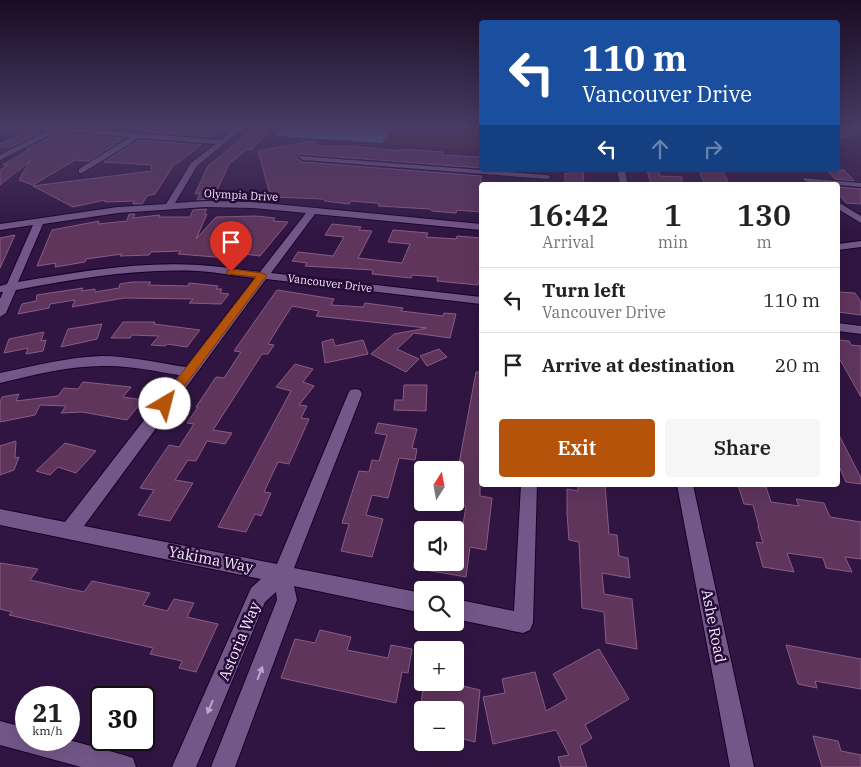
<!DOCTYPE html>
<html lang="en">
<head>
<meta charset="utf-8">
<style>
  :root { --surface:#fff; --page:#f6f6f6; --text:#222; --muted:#767676; --line:#e0e0e0; --accent:#b45309 }
  body { margin:0; font-family:"IBM Plex Serif",serif; background:var(--page); color:var(--text); height:100vh; display:flex; flex-direction:column; font-size:19px; white-space:nowrap }
  * { box-sizing:border-box; margin:0 }
  p { font-size:16px; color:var(--muted) }
  .icon { flex:none; width:28px; height:28px; fill:none; stroke:currentColor; stroke-width:2; stroke-linecap:round; stroke-linejoin:round }
  .map { position:relative; flex:1; overflow:hidden }
  .side { position:absolute; left:479px; top:182px; width:361px; height:305px; display:flex; flex-direction:column; background:var(--surface); border-radius:5px; box-shadow:0 5px 20px #0002 }
  .side>* { flex:none }
  .guide { position:absolute; left:479px; top:20px; width:361px; height:152px; border-radius:5px; box-shadow:0 5px 20px #0002; background:#1a4fa0; color:#fff; overflow:hidden }
  .needle { width:32px; rotate:11deg }
  .controls { position:absolute; left:414px; top:461px; display:grid; gap:10px }
  .controls a { display:grid; place-items:center; width:50px; height:50px; border-radius:5px; background:var(--surface); box-shadow:0 5px 20px #0002; font-size:25px }
  .speed { position:absolute; left:15px; top:686px; display:flex; gap:10px; font-size:25px; font-weight:700; text-align:center }
  .speed>* { display:grid; place-content:center; width:65px; height:65px; border-radius:50%; background:var(--surface); box-shadow:0 5px 20px #0002; line-height:1 }
  .speed small { font-size:12px; font-weight:400 }
  .speed .limit { border:2px solid #111; border-radius:8px; background:#fff; color:#111 }
  .pin { position:absolute; display:grid; place-items:center; width:42px; height:42px; color:#fff; margin:-51px -21px; border-radius:50% 50% 50% 0; rotate:-45deg; box-shadow:0 0 5px #0007 }
  .pin .icon { rotate:45deg }
  .me { position:absolute; width:55px; margin:-28px; rotate:37deg; stroke-linejoin:round; filter:drop-shadow(0 0 4px #0008) }
  .turn { display:flex; align-items:center; gap:18px; height:105px; padding:0 20px; font-size:22px }
  .turn .icon { width:65px; height:65px; stroke-width:2.5 }
  .turn b { display:block; font-size:35px; line-height:42px }
  .lanes { display:flex; align-items:center; height:48px; padding:0 20px; background:#0003; justify-content:center; gap:25px; direction:ltr }
  .lanes .off { opacity:.35 }
  .eta { display:flex; justify-content:space-evenly; align-items:center; height:85px; text-align:center }
  .eta b { font-size:30px; font-weight:600; line-height:35px }
  .cta { display:flex; gap:10px; margin-top:auto; padding:10px 20px }
  .cta a { flex:1; height:58px; border-radius:5px; background:var(--accent); color:#fff; font-size:20px; font-weight:600; line-height:58px; text-align:center }
  .cta a+a { background:var(--page); color:var(--text) }
  ul { padding:0; list-style:none }
  li { display:flex; align-items:center; gap:15px; height:65px; padding:0 20px; border-top:1px solid var(--line) }
  li div { flex:1 }
  li b { display:block; font-size:19px }
  li em { font-style:normal }
  .map>svg:first-child { display:block }
</style>
</head>
<body>
<div class="map">
<svg width="861" height="767" viewBox="0 0 861 767">
  <rect width="100%" height="100%" fill="#301542"/>
  <path fill="#4c1e27" d="M392,127H481V151L381,143Z"/>
  <path fill="#3b77b1" d="M286,127H392L382,143L276,136Z"/>
  <path fill="#5f355c" stroke="#895c86" d="M88,127H224L211,137Z
    M256,127H271L264,134H267L251,150L247,149L229,164L213,199L197,200L200,193L195,194L208,166Z
    M838,127H861V131L838,139Z
    M27,132L40,133L11,147H0V144Z
    M58,133L124,138L89,161L75,160L33,185L19,180L30,161L0,185V170L8,165H3L30,149H27Z
    M139,140L201,145L178,163H175L155,194L147,196L142,204H133L134,201L105,202V200L73,207L33,186L152,171L151,165L104,162Z
    M315,141L318,146H352L400,151L402,149L443,152L442,155L481,157V168L300,154L297,159L303,162L481,176V212L457,210L456,213L432,211L430,209L378,206L380,204L376,203L351,201L349,204L325,201L323,199L275,197L277,195L270,194L258,151Z
    M570,170H583L584,185L565,184V173L570,174Z
    M647,170L659,171L660,176L682,177V185H651Z
    M699,170H722L729,184L704,183Z
    M827,170H844L854,181L835,179Z
    M838,187L861,189V204L846,203L838,193Z
    M207,209L204,214H207L196,239L216,217L256,216L275,218L273,221L288,222L260,256L244,254L240,259L178,254L181,251L151,252L149,255L120,256L122,254L86,259L85,262L55,267L56,263L37,266L52,230L99,221L98,224L127,221L129,214H135L133,218L160,215L159,217H190L193,210Z
    M332,224L361,227L359,230L372,231L358,258L402,263L410,244L388,242L393,230L428,233L426,237L456,239L457,236L481,238V281H479L478,285L437,281L438,277L412,275L411,278L372,274L373,270L305,266L307,263L292,261L298,252L333,256L344,237L325,235Z
    M15,235L0,268V238Z
    M132,282H151L148,285L188,286L189,283L199,284L218,286L216,289H222L220,293L229,294L221,304L189,303L193,299L124,298L72,307L75,300L50,304L49,308L18,314L22,304L36,301L37,295L83,288L81,291L95,289V292L119,288L120,284Z
    M277,290L334,299L331,305L363,307L365,303L403,308L401,311L443,316L444,313L456,314L450,338L414,333L397,349L419,359L406,372L371,354L394,334L427,328L316,316L319,311L292,306L268,344L274,345L268,354H262L213,430L232,433L225,444L207,441L196,461L188,460L175,480L193,483L170,521L138,515L154,490L140,488L169,445L179,447L194,424L187,423L198,407H196L216,377L224,378L241,352L234,351Z
    M838,292L855,293L861,302V315L838,312V294H840Z
    M123,322H155L154,324L200,330L187,347L167,344L165,346L151,345L159,336L132,335L130,338H111Z
    M102,324L97,339L61,347L68,329Z
    M44,332L41,341L46,340L43,351L26,354L28,348L4,353L9,339Z
    M333,339L335,346L363,340L368,354L325,363L322,342Z
    M838,340L849,341L851,345L861,346V397L838,356Z
    M439,349L447,357L427,366L420,356Z
    M295,364L313,369L303,382L314,386L299,405L307,406L301,418L309,419L289,464L278,462L264,492L271,493L261,516L255,514L246,532L218,527L291,391L276,387Z
    M476,372H481L480,496L492,498L486,550L470,547L466,577L414,568V562H455V529L462,531L466,506L455,504V468L458,469Z
    M83,382L131,387L123,397L143,400L127,420L82,412L61,413L66,406L40,405L35,415L0,422V402L2,397L19,394L16,401L58,396L64,388L78,389Z
    M404,385H427L426,411L394,410L395,400H403Z
    M378,423L417,429L412,448L417,449L415,460L399,458L388,498L372,495L366,515L383,519L372,557L341,551L349,524L342,523L359,471L369,472L372,460L379,461L387,435L375,433Z
    M838,433L861,478V484L846,482L838,464Z
    M16,441L15,458L19,457L14,470L0,475V446Z
    M65,443L96,451L76,473L58,467L50,475L36,471Z
    M578,485H605L609,534L617,535L619,556L628,558L630,578L602,573L604,594L632,599L637,649L606,643L604,612L582,608L579,542L569,540L567,513V489L578,491Z
    M738,485L766,487L771,502L799,506L796,499L824,503L830,517L861,522V559L845,557L852,572L826,568L823,558L787,553L794,572L763,567L756,542L763,543L758,526L759,527L753,505L744,504Z
    M0,563L38,569L30,580L84,592L92,581L150,593L143,605L167,611L174,599L194,603L187,617L218,624L196,672L179,668L182,661L150,654L153,648L9,615L12,612L0,609Z
    M320,630L351,637L347,650L388,658L391,645L412,649L408,673L402,672L396,703L281,678L295,639L315,643Z
    M786,645L861,659V689L815,681L817,688L798,684Z
    M599,649L629,699L585,725L592,738L580,746L587,767H561L558,757L569,755L556,730L493,744L483,697L505,693L502,679L535,672L546,711L567,699L553,674Z
    M424,682H446L480,690L475,742L455,737V710H420Z
    M813,736L838,741L841,751L861,755V767H822Z"/>
  <g fill="none" stroke-linecap="round" stroke-linejoin="round">
    <defs>
      <path id="minor" d="M0,127H3V128L0,130Z
        M28,127H61L221,140L236,127H244L197,166L175,203L205,201L254,202L481,224V230L315,214L271,273L481,297V304L266,279L84,526L277,564L348,394L350,390L355,389L360,390L362,394L294,568L422,593V613L294,586L297,600L235,767H211L277,600L276,592L265,602L196,767H172L251,588L261,579L0,525V509L65,522L179,375C154,371 128,365 103,366C68,366 34,375 0,383V373C34,366 68,357 102,356C130,356 158,363 186,367L255,278C236,276 217,272 198,271C137,268 75,279 16,290L6,313L0,317V299L3,292H0V286L7,284L33,225L0,230V224L118,207L166,204L191,163L216,144L139,138L82,173H79V169L130,137L58,131L0,160V155L49,130ZM205,207L254,208L306,213L260,272C240,270 219,266 199,265C138,261 77,272 18,282L43,224L118,213Z
        M300,156L547,175L551,177L547,179L303,160L299,158Z
        M617,170H625L628,185H620Z
        M804,178L861,183V187L807,182L803,180Z
        M838,202L861,216V223L838,209Z
        M861,241V247L838,250V244Z
        M838,323L861,326V334L838,331Z
        M521,485H537L533,623L530,630L523,633L455,619V599L514,611Z
        M677,485H693L754,767H730Z
        M0,721L26,728V740H69L124,755L133,758L136,767H81L0,745Z"/>
    </defs>
    <use href="#minor" stroke="#180027" stroke-width="2"/>
    <use href="#minor" fill="#735789" fill-rule="evenodd"/>
  </g>
  <defs><path id="oneway-solid" d="M-6-.8H1V-3.2L6.5 0L1 3.2V.8H-6Z" transform="scale(1.25)"/></defs>
  <g fill="#baa8c8">
    <use href="#oneway-solid" transform="translate(260 673) rotate(-69)"/>
    <use href="#oneway-solid" transform="translate(210 707) rotate(113)"/>
  </g>
  <linearGradient id="sky" x2="0" y2="1"><stop stop-color="#1a0c24"/><stop offset="0.54" stop-color="#483b65"/><stop offset="1" stop-color="#483b65" stop-opacity="0"/></linearGradient>
  <rect width="861" height="235" fill="url(#sky)"/>
  <path fill="#b45309" stroke="#753606" d="M231,269L262,273L267,275L169,407H161L159,404L161,400L256,277L227,274L226,272Z"/>
  <g text-anchor="middle" dominant-baseline="central" stroke-width="5" stroke-linejoin="round" paint-order="stroke">
    <g font-size="11" fill="#f4eafc" stroke="#260b37">
      <text transform="translate(241 195) rotate(3)">Olympia Drive</text>
      <text transform="translate(330 283) rotate(7)">Vancouver Drive</text>
    </g>
    <g font-size="15" fill="#f4eafc" stroke="#260b37">
      <text transform="translate(211 559) rotate(11)">Yakima Way</text>
      <text transform="translate(714 626) rotate(79)">Ashe Road</text>
      <text transform="translate(239 641) rotate(-67)">Astoria Way</text>
    </g>
  </g>
</svg>
<div class="controls">
<a><svg class="needle" viewBox="-14 -14 28 28"><path d="M0-13l5 13h-10z" fill="#e53935"/><path d="M0 13l5-13h-10z" fill="#767676"/></svg></a>
<a><svg class="icon" aria-label="sound" viewBox="0 0 24 24"><path d="M4 9h4l5-4v14l-5-4H4zM17 9q2 3 0 6"/></svg></a>
<a><svg class="icon" aria-label="search" viewBox="0 0 24 24"><circle cx="10" cy="10" r="6"/><path d="M15 15l6 6"/></svg></a>
<a>+</a>
<a>−</a>
</div>
<div class="speed"><div>21<small>km/h</small></div><div class="limit">30</div></div>
<div class="pin" style="left:231px;top:272px;background:#d93025"><svg class="icon" aria-label="arrive" viewBox="0 0 24 24"><path d="M6 21V4h12l-3 4 3 4H6"/></svg></div>
<svg class="me" style="left:165px;top:404px" viewBox="-20 -20 40 40"><circle r="19" fill="#fff"/><path d="M0-13L10 11 0 6-10 11z" fill="#b45309"/></svg>
<div class="guide">
<div class="turn"><svg class="icon" aria-label="left" viewBox="0 0 24 24"><path d="M17 20v-9H6M10 6l-5 5 5 5"/></svg><div><b>110 m</b>Vancouver Drive</div></div>
<div class="lanes"><svg class="icon" aria-label="left" viewBox="0 0 24 24"><path d="M17 20v-9H6M10 6l-5 5 5 5"/></svg><svg class="icon off" aria-label="ahead" viewBox="0 0 24 24"><path d="M12 20V5M6 11l6-6 6 6"/></svg><svg class="icon off" aria-label="right" viewBox="0 0 24 24"><path d="M7 20v-9h11M14 6l5 5-5 5"/></svg></div>
</div>
<section class="side">
<div class="eta">
<div><b>16:42</b><p>Arrival</p></div>
<div><b>1</b><p>min</p></div>
<div><b>130</b><p>m</p></div>
</div>
<ul>
<li><svg class="icon" aria-label="left" viewBox="0 0 24 24"><path d="M17 20v-9H6M10 6l-5 5 5 5"/></svg><div><b>Turn left</b><p>Vancouver Drive</p></div><em>110 m</em></li>
<li><svg class="icon" aria-label="arrive" viewBox="0 0 24 24"><path d="M6 21V4h12l-3 4 3 4H6"/></svg><div><b>Arrive at destination</b></div><em>20 m</em></li>
</ul>
<div class="cta"><a>Exit</a><a>Share</a></div>
</section>
</div>
</body>
</html>
